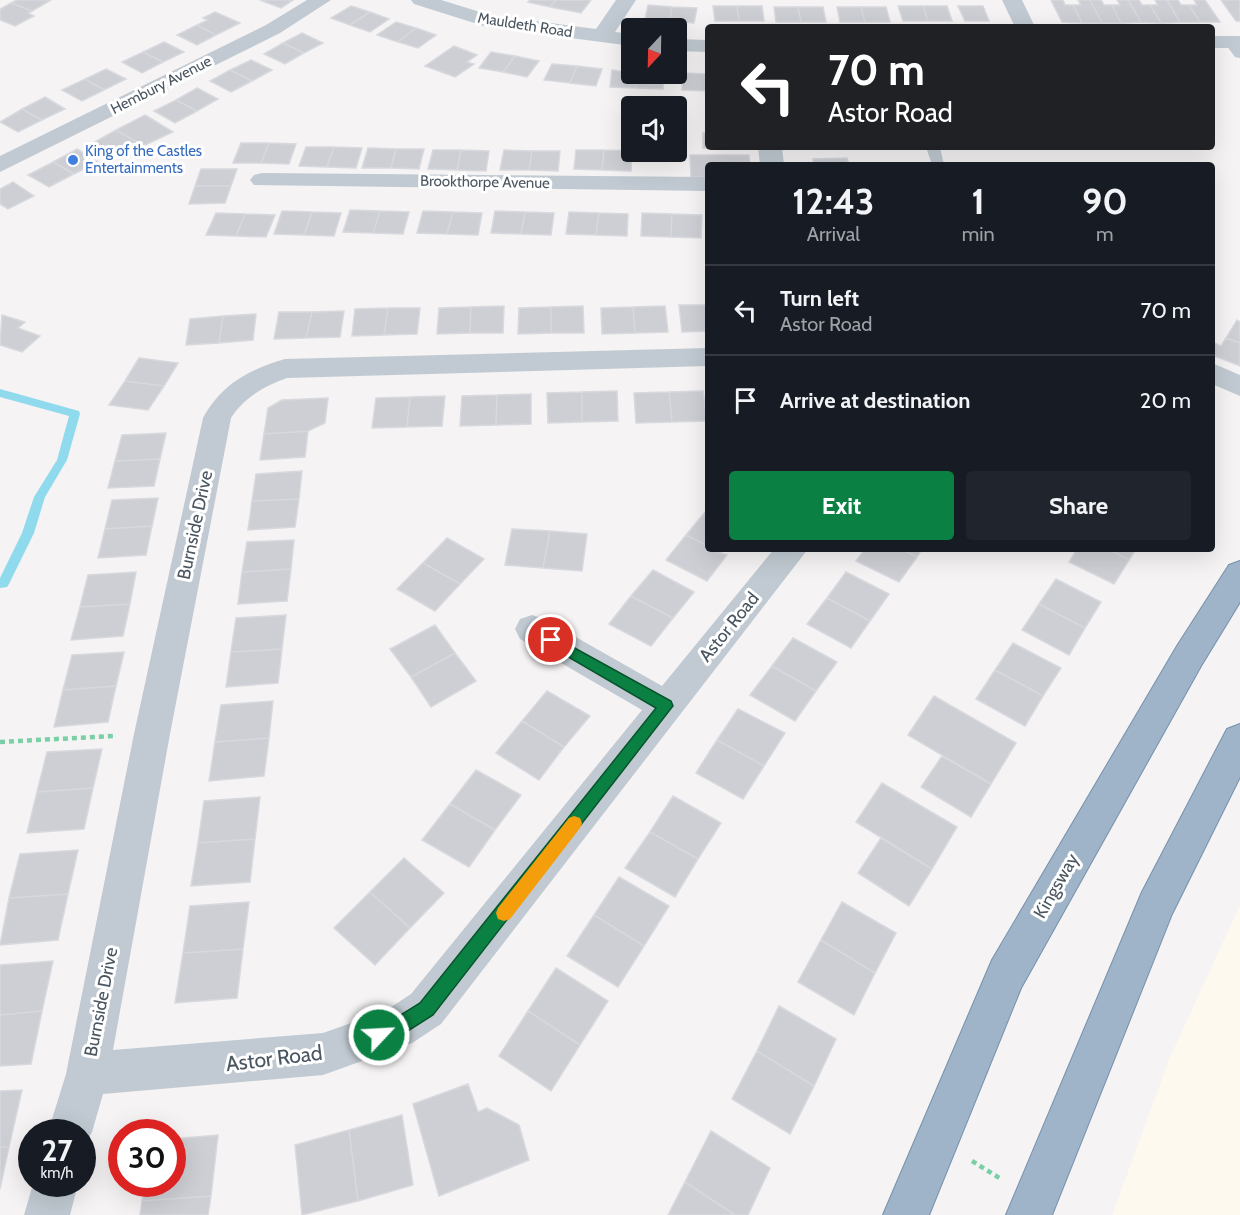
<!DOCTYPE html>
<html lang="en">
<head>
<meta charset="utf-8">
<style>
  :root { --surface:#171b24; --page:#20242c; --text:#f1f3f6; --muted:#9ea1a6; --line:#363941; --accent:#0b8043 }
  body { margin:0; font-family:Cabin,sans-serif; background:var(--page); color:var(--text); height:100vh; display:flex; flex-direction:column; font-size:22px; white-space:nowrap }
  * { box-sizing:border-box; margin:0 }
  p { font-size:20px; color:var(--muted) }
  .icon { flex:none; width:33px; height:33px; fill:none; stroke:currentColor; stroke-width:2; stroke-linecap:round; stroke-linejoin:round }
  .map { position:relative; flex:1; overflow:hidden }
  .drawer { position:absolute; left:705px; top:162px; width:510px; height:390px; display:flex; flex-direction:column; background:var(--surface); border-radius:6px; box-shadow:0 6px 24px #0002 }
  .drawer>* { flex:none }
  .guide { position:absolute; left:705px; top:24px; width:510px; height:126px; border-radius:6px; box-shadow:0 6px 24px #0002; background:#202124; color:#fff; overflow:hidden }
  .needle { width:39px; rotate:202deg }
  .tools { position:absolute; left:621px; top:18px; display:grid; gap:12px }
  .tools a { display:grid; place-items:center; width:66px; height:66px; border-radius:6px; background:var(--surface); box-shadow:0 6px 24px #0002; font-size:30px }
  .speed { position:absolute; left:18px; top:1119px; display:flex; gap:12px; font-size:30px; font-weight:700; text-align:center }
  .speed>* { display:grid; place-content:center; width:78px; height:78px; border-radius:50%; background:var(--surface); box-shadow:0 6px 24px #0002; line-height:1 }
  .speed small { font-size:15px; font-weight:400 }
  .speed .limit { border:9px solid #d22; background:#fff; color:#111 }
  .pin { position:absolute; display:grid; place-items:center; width:51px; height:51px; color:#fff; margin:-26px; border:3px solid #fff; border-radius:50%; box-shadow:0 2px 6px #0007 }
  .me { position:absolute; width:66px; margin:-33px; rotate:65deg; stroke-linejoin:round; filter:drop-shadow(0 0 4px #0008) }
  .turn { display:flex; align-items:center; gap:21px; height:126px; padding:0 24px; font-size:27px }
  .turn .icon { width:78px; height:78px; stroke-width:2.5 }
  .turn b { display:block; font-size:42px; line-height:51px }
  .eta { display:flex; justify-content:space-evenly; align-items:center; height:102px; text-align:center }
  .eta b { font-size:36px; font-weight:700; line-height:42px }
  .action { display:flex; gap:12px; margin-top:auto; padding:12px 24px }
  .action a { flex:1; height:69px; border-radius:6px; background:var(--accent); color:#fff; font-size:24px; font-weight:700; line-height:69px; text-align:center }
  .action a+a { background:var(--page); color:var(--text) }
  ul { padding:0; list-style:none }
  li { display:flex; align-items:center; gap:18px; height:90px; padding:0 24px; border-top:2px solid var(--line) }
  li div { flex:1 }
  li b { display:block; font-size:22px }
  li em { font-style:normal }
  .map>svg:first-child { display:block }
</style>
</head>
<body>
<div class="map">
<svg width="1240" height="1215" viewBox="0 0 1240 1215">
  <rect width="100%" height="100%" fill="#f5f3f3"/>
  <path fill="#fdf9ef" d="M1240,905V1215H1112L1170,1057Z"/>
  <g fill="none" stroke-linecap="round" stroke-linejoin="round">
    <path fill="#90daee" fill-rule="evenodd" d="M0,389L79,411L80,414L67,460L45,497L34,533L9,584L7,587L0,588V578L22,533L34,497L57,460L69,416L0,397Z"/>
  </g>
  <path fill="#cdcfd5" stroke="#d7d9de" stroke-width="1.5" d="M17,0H51L32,11L11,3Z
    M260,0H293L281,8Z
    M530,0H556L550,7L528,2Z
    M556,0H591L581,13L550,7Z
    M1051,0H1063L1065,5H1073L1082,23L1062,22Z
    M1078,0H1090L1102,23H1082L1073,5H1081Z
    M1090,0H1101L1104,5H1112L1121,23H1102Z
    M1117,0H1128L1141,22L1121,23L1112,5H1120Z
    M1128,0H1139L1142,5H1150L1161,23L1141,22Z
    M1155,0H1167L1180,22L1161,23L1150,5H1158Z
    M1167,0H1178L1181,5H1189L1200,22H1180Z
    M1194,0H1205L1220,22H1200L1189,5H1197Z
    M1221,0H1240V21H1236Z
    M11,3L32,11L28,13L34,16L15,26L0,20V9Z
    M648,5L672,7L670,21L645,20Z
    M351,6L370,12L350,25L331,18Z
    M713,6H737L739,21H715Z
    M737,6H762L764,21H739Z
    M898,6H923L928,21H903Z
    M923,6H947L952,21H928Z
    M958,6H983L989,21H965Z
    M672,7L697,8L694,23L670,21Z
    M774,7H798L801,22H776Z
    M798,7H823L826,22H801Z
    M837,7H861L865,22H840Z
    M861,7H886L890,22H865Z
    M215,12L240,23L216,35L197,25L208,20L203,18Z
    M370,12L389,19L370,32L350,25Z
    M396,22L416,28L398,42L377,35Z
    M197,25L216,35L197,45L177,35Z
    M416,28L436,35L418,48L398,42Z
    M302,33L323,43L304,53L283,43Z
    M164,42L184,52L163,62L143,52Z
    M283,43L304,53L285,64L264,54Z
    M454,46L477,55L467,62L474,64L455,77L425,66Z
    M143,52L163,62L142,73L122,62Z
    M491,52L515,56L503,72L479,68Z
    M515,56L539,61L527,77L503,72Z
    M251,60L272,70L252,81L230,70Z
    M552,64L577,66L570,83L544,80Z
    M577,66L602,69L596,86L570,83Z
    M106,69L126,79L104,90L85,79Z
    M230,70L252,81L231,92L210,81Z
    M612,70L638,74L636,88L610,87Z
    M682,73L708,74V91L682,90Z
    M638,74H664L663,89L636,88Z
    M85,79L104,90L82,101L62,90Z
    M197,88L218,99L197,111L176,100Z
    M45,97L65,109L42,120L22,109Z
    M176,100L197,111L175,123L154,111Z
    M22,109L42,120L18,132L0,122Z
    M145,115L173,132L143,146L116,130Z
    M116,130L137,142L114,155L93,143Z
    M703,133H708V147L737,149L703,148Z
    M241,143H269L261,163H233Z
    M269,143L296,144L289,164L261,163Z
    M306,147H334L327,167L299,166Z
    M334,147L362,148L356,168L327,167Z
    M368,148L396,149L391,168H362Z
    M77,149L98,162L74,174L53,162Z
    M396,149H424L419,169L391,168Z
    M433,150H461L457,170L428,169Z
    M461,150L489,151L486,171L457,170Z
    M504,150L532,151L529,170H500Z
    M576,150H604L602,170L574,169Z
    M604,150L632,151L631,171L602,170Z
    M532,151H560L558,171L529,170Z
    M690,155H749L750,165H708V177H691Z
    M847,158L849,165H814L813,159Z
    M53,162L74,174L49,187L28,175Z
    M201,169H237L231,186H195Z
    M13,182L34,196L8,209L0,204V189Z
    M195,186H231L225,203L189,204Z
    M350,210L380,211L373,233L343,232Z
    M282,211L312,212L304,235L274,234Z
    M380,211L409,212L403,234L373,233Z
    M423,211L453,212L447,234L417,233Z
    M495,211L525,212L521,234L491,233Z
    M312,212L341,213L334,236L304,235Z
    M453,212L482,213L478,235L447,234Z
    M525,212L554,213L551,235L521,234Z
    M569,212L599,213L596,235L566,234Z
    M216,213L245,214L236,236L206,235Z
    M599,213L628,214L627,236L596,235Z
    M642,213L672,214L671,237L641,236Z
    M245,214L275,215L266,237L236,236Z
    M672,214L702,215L701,238L671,237Z
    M679,305H708V331L682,332Z
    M504,306L503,333H470L471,307Z
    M583,306L584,333H551V307Z
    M665,306L668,332L635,333L633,307Z
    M471,307L470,333L437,334L439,308Z
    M551,307V333L518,334L519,308Z
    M633,307L635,333L602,334L601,308Z
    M388,308H420L417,334L384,335Z
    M388,308L384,335L352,336L355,309Z
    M344,311L340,337L306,338L312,312Z
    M279,312H312L306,338L274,339Z
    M256,314L253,340L219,343L223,316Z
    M2,315L25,322L18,328L40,336L22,352L0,345Z
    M223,316L219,343L186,345L190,319Z
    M1237,320L1240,322V343L1226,338Z
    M1226,338L1240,343V366L1212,355V342L1221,346Z
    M139,358L178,363L164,386L125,381Z
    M125,381L164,386L148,410L109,405Z
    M617,391L618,421L582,422V392Z
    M703,391L707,421L672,422L669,392Z
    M582,392V422L548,423L547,393Z
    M669,392L672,422L636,423L634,393Z
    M531,394V424L496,425L497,395Z
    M497,395L496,425L460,426L462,396Z
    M445,396L442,426L407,427L410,397Z
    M410,397L407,427L372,428L376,398Z
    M328,398L325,423L308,431L264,434L268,408L282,400Z
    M308,431L305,457L260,460L264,434Z
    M166,433L160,459L115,461L122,435Z
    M160,459L154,486L108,488L115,461Z
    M302,471L299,499L252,501L256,474Z
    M158,498L152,526L105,529L112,500Z
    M299,499L295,527L248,530L252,501Z
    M706,511L708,512V546L686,535Z
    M152,526L146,555L98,558L105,529Z
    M512,529L550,531L543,568L505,565Z
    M550,531L587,534L582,571L543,568Z
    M686,535L708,546V549L727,555L707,581L666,560Z
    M447,538L484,559L460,584L423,563Z
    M294,540L291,569L242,572L247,542Z
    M865,549H900L917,557L899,582L856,561Z
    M900,549H922L917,557Z
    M1077,549H1108L1129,560L1114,584L1069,562Z
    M1108,549H1136L1129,560Z
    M423,563L460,584L435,611L397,589Z
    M291,569L287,601L238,604L242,572Z
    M653,570L694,592L673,618L631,596Z
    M136,572L130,604L80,607L88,575Z
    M846,572L889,594L870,621L827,598Z
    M1056,579L1101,602L1085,628L1039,604Z
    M631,596L673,618L651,646L609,624Z
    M827,598L870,621L851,648L807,624Z
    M130,604L123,636L71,640L80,607Z
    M1039,604L1085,628L1069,655L1022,630Z
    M286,615L282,649L231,652L236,618Z
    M435,625L455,653L411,677L390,649Z
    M793,638L837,662L816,691L772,666Z
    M1013,643L1061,668L1043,696L995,670Z
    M282,649L278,683L226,687L231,652Z
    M124,652L116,686L63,690L72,655Z
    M455,653L476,681L431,707L411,677Z
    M772,666L816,691L795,721L750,695Z
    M995,670L1043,696L1025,726L976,699Z
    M116,686L108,722L54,727L63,690Z
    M547,691L590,716L564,747L522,721Z
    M934,696L1016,743L991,784L908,735Z
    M273,701L269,738L215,742L221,705Z
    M738,709L785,733L764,766L717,740Z
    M522,721L564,747L539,780L496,753Z
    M269,738L264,776L209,781L215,742Z
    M717,740L764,766L743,799L696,773Z
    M102,749L93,788L37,792L47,752Z
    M942,756L991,784L971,817L921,787Z
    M476,770L521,795L495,830L450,804Z
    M882,783L957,827L932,869L856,822Z
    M93,788L84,829L27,833L37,792Z
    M673,796L721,823L698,859L650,832Z
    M260,797L255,839L198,843L204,801Z
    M450,804L495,830L469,867L422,840Z
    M650,832L698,859L675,897L625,868Z
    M881,838L932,869L909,906L858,873Z
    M255,839L250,882L191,886L198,843Z
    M78,850L68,894L9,898L20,854Z
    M404,858L444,893L410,928L370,892Z
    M619,877L669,906L644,946L594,915Z
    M370,892L410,928L375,965L334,928Z
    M68,894L58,940L0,945L9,898Z
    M249,902L243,949L183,953L190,906Z
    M842,902L896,933L875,973L821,940Z
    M594,915L644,946L618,987L567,956Z
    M821,940L875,973L854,1015L798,982Z
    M243,949L237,998L175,1003L183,953Z
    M53,961L42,1011L0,1015V965Z
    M556,968L608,1001L580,1045L528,1011Z
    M779,1006L836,1039L814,1086L757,1051Z
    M42,1011L31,1064L0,1066V1015Z
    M528,1011L580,1045L551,1091L499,1056Z
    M757,1051L814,1086L790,1134L732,1099Z
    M468,1084L478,1112L487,1108L519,1125L529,1160L439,1196L413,1104Z
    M22,1090L9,1147H0V1091Z
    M402,1115L413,1185L358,1201L349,1130Z
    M349,1130L358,1201L302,1215L295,1145Z
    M711,1131L770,1168L748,1215H735L685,1182Z
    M218,1135L211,1196L142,1201L145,1184H172V1139Z
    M0,1147H9L0,1189Z
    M685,1182L735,1215H668Z
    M211,1196L208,1215H140L142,1201Z"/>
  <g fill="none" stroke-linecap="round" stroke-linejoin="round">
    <defs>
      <path id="trunk" d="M1240,561V602L1201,666L1021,988L929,1215H883L992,960L1177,646L1229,565Z
        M1240,724V777L1172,914L1052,1215H1006L1142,892L1227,729Z"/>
    </defs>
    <use href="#trunk" stroke="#7690ad" stroke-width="2"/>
    <path stroke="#7ad0a6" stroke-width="4.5" stroke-dasharray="5 4" stroke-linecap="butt" d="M0,742L113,736
      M972,1161L1001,1179"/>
    <path fill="#c1cad2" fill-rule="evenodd" d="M1231,38L1240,45V58L1235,57L1224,42Z
      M926,147H940L944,165H932Z"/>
    <path fill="#c1cad2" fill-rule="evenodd" d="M307,0H331L280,33L0,172V156L266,25Z
      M411,0H441L490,15L596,29L616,0H636L615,32L632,34V46L487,27L414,4Z
      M1002,0H1022L1035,27H1015Z
      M1212,36H1240V48H1212Z
      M676,39L708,40V52L676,51Z
      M758,147H782L784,165H760Z
      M262,173L708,177V191L254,185L250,180L254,175Z
      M708,348V366L287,378C265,386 244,397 231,418L170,734L113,1050L323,1033L385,1011L411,994L642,710L520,639L515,629L520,619L532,615L544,619L662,686L774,549H808L441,1024L412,1043L323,1075L103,1094L92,1132L82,1149V1132H48L66,1074L134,734L203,418C222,384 248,370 285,359Z
      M1212,363L1240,375V396L1212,384Z
      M33,1184H78L70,1215H24Z"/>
    <use href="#trunk" fill="#9fb4c9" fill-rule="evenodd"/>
  </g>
  <path fill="#0b8043" stroke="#07532c" stroke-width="1.5" d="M551,635L671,701L673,706L433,1015L403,1034L379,1043L373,1041L370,1035L373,1029L391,1021L420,1003L656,708L546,644L544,640Z"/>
  <path fill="#f59e0b" d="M574,816L580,818L582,823L580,828L510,919L504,921L498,919L496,913L498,908L569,818Z"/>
  <circle fill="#3f7fe0" stroke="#fff" stroke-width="2" cx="73" cy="160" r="6"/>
  <g text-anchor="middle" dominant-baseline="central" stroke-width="6" stroke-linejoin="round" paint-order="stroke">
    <g font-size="15" fill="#4a5661" stroke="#fff">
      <text transform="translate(525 25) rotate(9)">Mauldeth Road</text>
      <text transform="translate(161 85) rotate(-27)">Hembury Avenue</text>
      <text transform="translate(485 182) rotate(1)">Brookthorpe Avenue</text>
    </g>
    <g font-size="15" fill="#366cbe" stroke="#fff" text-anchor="start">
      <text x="85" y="151">King of the Castles<tspan x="85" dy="17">Entertainments</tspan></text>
    </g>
    <g font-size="18" fill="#4a5661" stroke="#fff">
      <text transform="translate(195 525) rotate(-78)">Burnside Drive</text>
      <text transform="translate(729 627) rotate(-51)">Astor Road</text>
      <text transform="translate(1056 886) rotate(-60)">Kingsway</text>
      <text transform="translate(101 1002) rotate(-79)">Burnside Drive</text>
    </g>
    <g font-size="21" fill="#4a5661" stroke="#fff">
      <text transform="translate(274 1058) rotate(-7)">Astor Road</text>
    </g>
  </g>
</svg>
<div class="tools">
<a><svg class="needle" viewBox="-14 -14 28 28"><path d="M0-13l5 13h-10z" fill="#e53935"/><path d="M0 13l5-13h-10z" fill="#9ea1a6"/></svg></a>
<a><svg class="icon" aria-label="sound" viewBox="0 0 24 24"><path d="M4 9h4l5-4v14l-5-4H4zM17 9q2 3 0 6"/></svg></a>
</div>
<div class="speed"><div>27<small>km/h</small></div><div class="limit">30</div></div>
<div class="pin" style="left:551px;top:640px;background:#d93025"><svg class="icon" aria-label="arrive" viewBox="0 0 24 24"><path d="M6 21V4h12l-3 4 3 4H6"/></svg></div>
<svg class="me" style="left:379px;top:1035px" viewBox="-20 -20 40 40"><circle r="17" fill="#0b8043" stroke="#fff" stroke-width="3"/><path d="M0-11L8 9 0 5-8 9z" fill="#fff"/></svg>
<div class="guide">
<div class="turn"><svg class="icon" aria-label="left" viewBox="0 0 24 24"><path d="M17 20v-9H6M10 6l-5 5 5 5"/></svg><div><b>70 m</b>Astor Road</div></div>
</div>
<section class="drawer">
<div class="eta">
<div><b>12:43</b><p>Arrival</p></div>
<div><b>1</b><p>min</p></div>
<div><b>90</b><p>m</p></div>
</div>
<ul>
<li><svg class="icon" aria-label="left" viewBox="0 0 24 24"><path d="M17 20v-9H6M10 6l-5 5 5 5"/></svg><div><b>Turn left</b><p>Astor Road</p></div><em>70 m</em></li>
<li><svg class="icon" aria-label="arrive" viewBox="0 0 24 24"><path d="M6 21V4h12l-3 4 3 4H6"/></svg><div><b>Arrive at destination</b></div><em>20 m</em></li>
</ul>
<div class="action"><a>Exit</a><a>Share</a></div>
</section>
</div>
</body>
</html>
